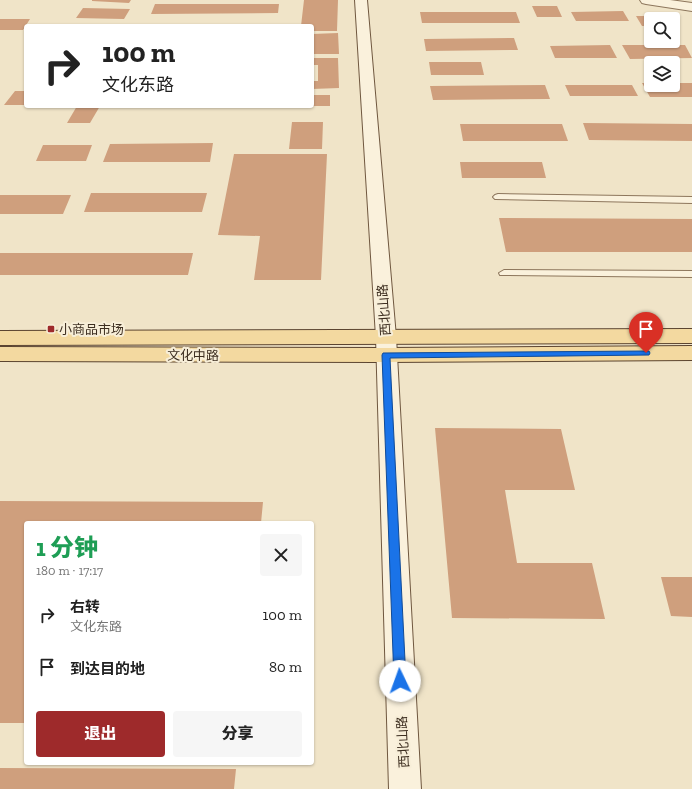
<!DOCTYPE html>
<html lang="zh">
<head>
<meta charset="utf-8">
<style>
  :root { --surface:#fff; --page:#f6f6f6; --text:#222; --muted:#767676; --accent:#9e2a2b }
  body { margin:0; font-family:"Zilla Slab","Noto Sans SC",serif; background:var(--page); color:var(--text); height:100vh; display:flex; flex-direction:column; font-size:15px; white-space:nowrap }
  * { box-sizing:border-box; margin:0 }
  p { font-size:13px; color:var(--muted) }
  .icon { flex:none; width:22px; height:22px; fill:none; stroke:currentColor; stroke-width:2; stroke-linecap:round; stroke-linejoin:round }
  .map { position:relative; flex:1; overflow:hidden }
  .details { position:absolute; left:24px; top:521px; width:290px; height:244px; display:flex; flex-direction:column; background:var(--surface); border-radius:4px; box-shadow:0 1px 3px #0004 }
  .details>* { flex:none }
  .hud { position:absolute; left:24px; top:24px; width:290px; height:84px; border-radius:4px; box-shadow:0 1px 3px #0004; background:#fff; color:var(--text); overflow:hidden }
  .fabs { position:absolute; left:644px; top:12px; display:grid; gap:8px }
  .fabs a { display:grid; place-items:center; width:36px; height:36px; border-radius:4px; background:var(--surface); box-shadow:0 1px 3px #0004; font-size:20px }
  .pin { position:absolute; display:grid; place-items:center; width:34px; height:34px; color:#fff; margin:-41px -17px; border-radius:50% 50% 50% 0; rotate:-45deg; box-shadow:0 0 4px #0007 }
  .pin .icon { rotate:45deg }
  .me { position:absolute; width:44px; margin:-22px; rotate:357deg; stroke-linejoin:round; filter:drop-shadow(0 0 3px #0008) }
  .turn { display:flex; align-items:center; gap:14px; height:84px; padding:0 12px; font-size:18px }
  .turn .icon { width:52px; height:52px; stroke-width:2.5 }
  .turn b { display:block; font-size:28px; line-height:34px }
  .round { display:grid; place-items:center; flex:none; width:42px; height:42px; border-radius:4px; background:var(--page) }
  .head { display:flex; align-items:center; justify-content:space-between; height:68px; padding:0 12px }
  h1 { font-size:24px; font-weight:800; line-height:30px; color:#1e9e55 }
  .cta { display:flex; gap:8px; margin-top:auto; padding:8px 12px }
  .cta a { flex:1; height:46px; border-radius:4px; background:var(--accent); color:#fff; font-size:16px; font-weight:800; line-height:46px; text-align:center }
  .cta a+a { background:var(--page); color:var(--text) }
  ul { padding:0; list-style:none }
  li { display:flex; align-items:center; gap:12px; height:52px; padding:0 12px }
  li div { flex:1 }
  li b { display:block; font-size:15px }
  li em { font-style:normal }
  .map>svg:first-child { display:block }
</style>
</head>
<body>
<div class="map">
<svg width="692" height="789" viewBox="0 0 692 789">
  <rect width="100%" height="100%" fill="#f0e4c8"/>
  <path fill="#cf9f7d" d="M92,0H131L129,3L92,1Z
    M304,0H338L337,31H312V26H301Z
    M155,4H279L278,13L151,14Z
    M532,6H557L562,17H537Z
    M83,8L130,9L124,19L76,18Z
    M623,11L629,21H576L571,12Z
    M420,12H516L520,23H422Z
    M636,16H662L664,19H651V26H642Z
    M0,19H30L23,30H0Z
    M338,33L339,54H312V34Z
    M514,38L518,50L426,51L424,39Z
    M610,45L617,58H555L550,46Z
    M622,45H685L692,58L630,59Z
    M312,58H338L339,88L312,89V81H318V65H312Z
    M429,62H481L484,75H431Z
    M642,83H651V85H673V83H692V97H650Z
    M545,85L550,99L433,100L430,86Z
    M565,85H632L638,96H570Z
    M15,91H26V105H4Z
    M312,95H330V106H312Z
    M77,106H100L90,123H67Z
    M292,122H323L322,149H289Z
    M583,123L692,124V141L589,140Z
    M460,124H562L568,141H463Z
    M213,143L210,162H103L110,144Z
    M43,145H92L86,161H36Z
    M234,154H327L321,280H254L260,236L218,235Z
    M460,162H542L546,178H462Z
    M91,193H207L202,212H84Z
    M0,195H71L63,214H0Z
    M499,218L692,219V252H506Z
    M0,253H193L188,275H0Z
    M435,428L561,429L575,490H505L517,563H592L605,619L452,618Z
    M0,501L263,502L261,523H26V723H0Z
    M661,577H692V617L671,616Z
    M0,768L236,769L234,789H0Z"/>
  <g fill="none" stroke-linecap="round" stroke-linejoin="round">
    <defs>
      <path id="service" d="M498,194L692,197V203L495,199L493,197L495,195Z
        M504,270L692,271V277L500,275L499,273Z"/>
      <path id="tertiary" d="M640,0H670L692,3V11L646,4L642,3Z"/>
      <path id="secondary" d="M355,0H367L396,337L421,789H389L376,337Z"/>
      <path id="primary" d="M692,329V343L0,345V331Z
        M692,346V360L386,362L0,361V347L386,348Z"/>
    </defs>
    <use href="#service" stroke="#8d765c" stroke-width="2"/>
    <use href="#tertiary" stroke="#8d765c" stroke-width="2"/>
    <use href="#secondary" stroke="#6f573f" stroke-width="2"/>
    <use href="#primary" stroke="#5b4430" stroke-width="2"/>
    <use href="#service" fill="#faf1dc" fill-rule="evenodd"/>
    <use href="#tertiary" fill="#faf1dc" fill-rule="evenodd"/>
    <use href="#secondary" fill="#faf1dc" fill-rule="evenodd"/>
    <use href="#primary" fill="#f3d9a0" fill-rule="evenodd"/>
  </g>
  <path fill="#1a73e8" stroke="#114b97" d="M646,351H649L650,353L649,355L390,358L406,681L405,685L400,686L396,685L394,681L382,355L383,353Z"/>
  <rect fill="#9e2a2b" stroke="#f7eed8" stroke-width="1.5" x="47" y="325" width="8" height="8" rx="2"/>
  <g text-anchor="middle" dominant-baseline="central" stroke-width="4" stroke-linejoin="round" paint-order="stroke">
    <g font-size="13" fill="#3d2e20" stroke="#f7eed8">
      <text transform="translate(384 310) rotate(-94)">西北山路</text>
      <text x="193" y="355">文化中路</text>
      <text transform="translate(403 742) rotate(-93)">西北山路</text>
    </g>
    <g font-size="13" fill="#3d2e20" stroke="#f7eed8" text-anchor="start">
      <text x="59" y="329">小商品市场</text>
    </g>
  </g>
</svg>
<div class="fabs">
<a><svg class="icon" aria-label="search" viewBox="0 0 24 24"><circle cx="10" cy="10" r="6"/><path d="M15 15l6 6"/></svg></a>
<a><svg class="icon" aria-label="layers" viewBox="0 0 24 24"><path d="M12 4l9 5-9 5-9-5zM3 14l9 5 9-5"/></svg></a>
</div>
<div class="pin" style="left:646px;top:353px;background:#d93025"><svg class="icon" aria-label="arrive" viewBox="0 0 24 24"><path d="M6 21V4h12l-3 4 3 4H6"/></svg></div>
<svg class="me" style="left:400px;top:681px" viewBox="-20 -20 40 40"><circle r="19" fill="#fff"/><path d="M0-13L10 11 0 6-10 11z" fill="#1a73e8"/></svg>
<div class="hud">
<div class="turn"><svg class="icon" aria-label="right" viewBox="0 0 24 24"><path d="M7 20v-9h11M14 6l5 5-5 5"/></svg><div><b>100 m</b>文化东路</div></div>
</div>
<section class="details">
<div class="head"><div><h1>1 分钟</h1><p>180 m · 17:17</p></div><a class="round"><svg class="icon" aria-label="close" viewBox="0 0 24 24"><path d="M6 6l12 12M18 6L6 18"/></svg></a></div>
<ul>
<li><svg class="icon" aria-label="right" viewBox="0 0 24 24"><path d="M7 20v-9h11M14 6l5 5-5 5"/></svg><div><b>右转</b><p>文化东路</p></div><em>100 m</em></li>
<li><svg class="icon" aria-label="arrive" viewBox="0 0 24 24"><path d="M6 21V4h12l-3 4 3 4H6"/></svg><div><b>到达目的地</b></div><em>80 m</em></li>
</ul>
<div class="cta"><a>退出</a><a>分享</a></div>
</section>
</div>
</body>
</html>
